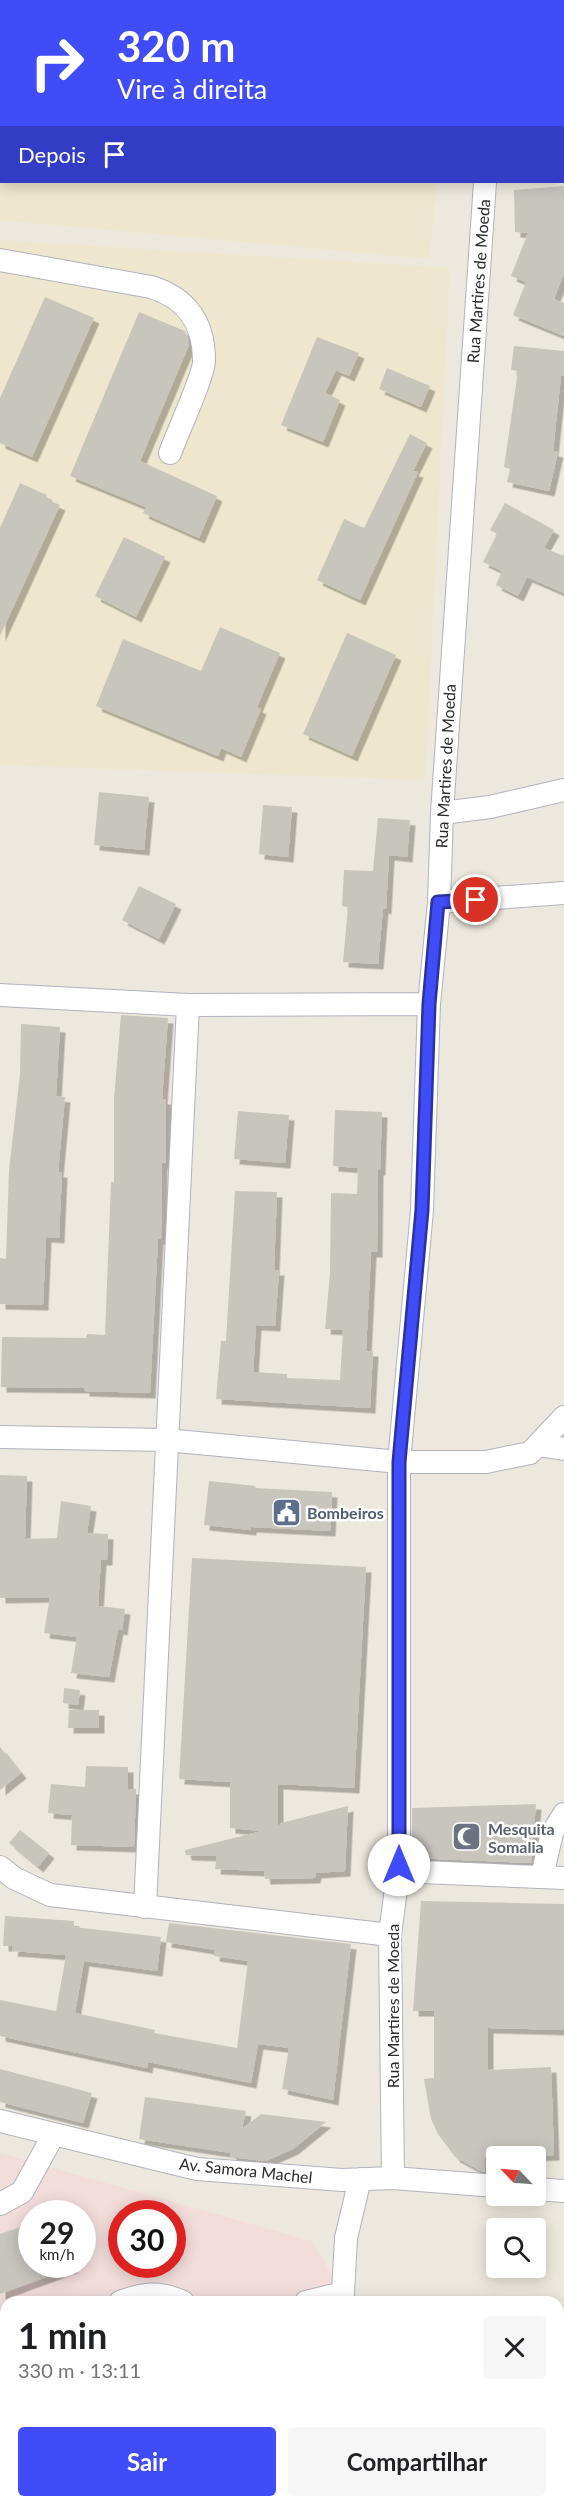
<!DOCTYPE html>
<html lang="pt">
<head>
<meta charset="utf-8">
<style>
  :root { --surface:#fff; --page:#f6f6f6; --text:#202124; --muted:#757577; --accent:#404cf7 }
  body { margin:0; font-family:Lato,sans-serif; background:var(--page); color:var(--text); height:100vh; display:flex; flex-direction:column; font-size:22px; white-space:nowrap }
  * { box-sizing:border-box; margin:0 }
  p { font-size:20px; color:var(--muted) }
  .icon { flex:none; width:33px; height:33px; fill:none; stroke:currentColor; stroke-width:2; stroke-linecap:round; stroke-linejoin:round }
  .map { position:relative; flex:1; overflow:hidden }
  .side { position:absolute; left:0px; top:2296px; width:564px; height:212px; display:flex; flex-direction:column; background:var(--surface); border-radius:18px 18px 0 0; box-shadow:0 3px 15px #0003 }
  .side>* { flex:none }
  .banner { position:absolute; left:0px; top:0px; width:564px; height:183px; box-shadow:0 3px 15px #0003; background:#404cf7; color:#fff; overflow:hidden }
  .needle { width:39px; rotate:295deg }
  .buttons { position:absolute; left:486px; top:2146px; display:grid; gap:12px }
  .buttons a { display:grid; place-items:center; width:60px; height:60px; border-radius:6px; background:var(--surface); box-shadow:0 3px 15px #0003; font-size:30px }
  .speed { position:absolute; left:18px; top:2200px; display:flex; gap:12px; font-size:30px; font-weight:700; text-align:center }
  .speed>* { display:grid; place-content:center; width:78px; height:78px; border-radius:50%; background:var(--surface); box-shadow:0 3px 15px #0003; line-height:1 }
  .speed small { font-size:15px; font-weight:400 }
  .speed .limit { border:9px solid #d22; background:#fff; color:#111 }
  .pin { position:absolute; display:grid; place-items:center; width:51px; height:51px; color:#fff; margin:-26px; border:3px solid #fff; border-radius:50%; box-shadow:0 2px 6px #0007 }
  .me { position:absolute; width:66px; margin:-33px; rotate:0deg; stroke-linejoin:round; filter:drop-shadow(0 0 4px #0008) }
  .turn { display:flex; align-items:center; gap:21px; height:126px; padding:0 18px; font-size:27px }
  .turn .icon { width:78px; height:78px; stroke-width:2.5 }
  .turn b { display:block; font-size:42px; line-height:51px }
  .then { display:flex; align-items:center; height:57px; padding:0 18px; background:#0003; gap:12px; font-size:22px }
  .round { display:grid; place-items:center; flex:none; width:63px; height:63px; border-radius:6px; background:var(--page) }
  .summary { display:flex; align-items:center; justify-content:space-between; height:102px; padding:0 18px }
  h1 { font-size:36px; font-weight:700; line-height:45px }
  .button { display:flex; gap:12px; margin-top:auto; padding:12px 18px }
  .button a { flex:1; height:69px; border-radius:6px; background:var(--accent); color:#fff; font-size:24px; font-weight:700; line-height:69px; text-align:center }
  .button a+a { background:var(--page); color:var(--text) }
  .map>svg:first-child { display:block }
</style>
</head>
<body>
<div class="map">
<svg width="564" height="2507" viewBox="0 0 564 2507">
  <defs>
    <filter id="shadow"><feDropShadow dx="5.5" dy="5.5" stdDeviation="0" flood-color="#0004"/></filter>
  </defs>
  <rect width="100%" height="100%" fill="#ede8dd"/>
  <path fill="#eee7cd" d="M0,0H453L2,2V182H437L429,259L0,220Z
    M0,240L450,268L425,780L0,765Z"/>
  <path fill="#f3dddb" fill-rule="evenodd" d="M0,2153L312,2241L343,2293L342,2302H6V2502H338V2507H0ZM32,2214H82V2265H32ZM122,2214H172V2265H122Z"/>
  <path fill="#c8c5bd" filter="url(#shadow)" d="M564,186V273L554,299L564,303V336L513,315L526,282L511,276L528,233L515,232L514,190Z
    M45,297L94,318L32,457L0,443V398Z
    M139,312L185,331L188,338L189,345L140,461L217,496L199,538L143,513L146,507L70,476Z
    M317,337L359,353L349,376L336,370L325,393L340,400L323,442L281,425Z
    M514,346L564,351V376H561L553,451L558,452L549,491L507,482L510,469L504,467L518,371L511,370Z
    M387,368L430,386L421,407L379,389Z
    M410,434L427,443L413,471L418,472L360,600L317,580L344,519L364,528Z
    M20,483L47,495L46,499L60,505L0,636V528Z
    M505,503L554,530L544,548L564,556V593L527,577L518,596L496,585L502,571L483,562L497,534L490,530Z
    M124,537L165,557L136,617L95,596Z
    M220,627L280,653L257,707L261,709L241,757L221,748L218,756L96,706L123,639L201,671Z
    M347,633L396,655L352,756L303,734Z
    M99,792L149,797L144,850L94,845Z
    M263,805L292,807L288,857L259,854Z
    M378,818L410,820L407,857L389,855L386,909L383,908L378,964L343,962L348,907L342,906L344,870L373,871Z
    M139,886L176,904L159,939L122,920Z
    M121,1015L168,1018L162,1099H166V1163H162L161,1239H158L150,1393L84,1391V1388L1,1387L2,1337L86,1338L87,1334L105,1335L111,1182H114V1099Z
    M21,1024L60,1027L56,1096L65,1097L58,1172H62L59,1238L46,1237L43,1305L0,1304V1258L6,1259L9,1170L20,1074Z
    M335,1110L382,1112L380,1170H378L377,1252H371L366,1351H373L370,1408L216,1399L221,1341H226L235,1191L277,1192L274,1270H279L275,1326L256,1325L253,1372L287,1374V1378L340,1380L343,1330L325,1329L330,1273L331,1193L357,1194L358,1168L333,1166Z
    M238,1111L289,1115L285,1163L234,1159Z
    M0,1475L27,1476L25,1539L57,1538L61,1501L91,1506L87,1533L108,1534L107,1560H101L98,1606L125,1609L122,1630L118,1629L109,1677L71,1673L77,1637L44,1633L50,1597L0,1598Z
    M209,1481L256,1486L255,1488L332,1492L330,1531L251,1527V1530L204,1525Z
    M192,1558L366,1567L354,1788L278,1784V1827L281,1823L348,1806L345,1871L316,1873L315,1878L265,1879L264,1871L215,1869L217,1856L186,1855L185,1850L262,1831L230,1828V1782L179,1779Z
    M64,1688L80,1690L78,1705L63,1703Z
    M69,1710H99V1728H68Z
    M0,1747L21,1773L0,1790Z
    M86,1766L128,1767V1789H136L134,1847L71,1845L72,1815L48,1813L51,1784L85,1787Z
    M536,1804L531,1863L412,1858V1808Z
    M20,1830L49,1853L38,1867L9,1843Z
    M421,1901L564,1904V2030L488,2028V2070L551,2067L554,2155L485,2158V2172L481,2171L455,2157L438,2134L431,2119L424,2079L434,2078V2011H413Z
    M5,1916L74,1921V1927L161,1937L157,1971L84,1961L75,2013L155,2030L154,2033L237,2048L248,1961L214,1956L215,1950L166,1942L169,1923L351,1944L333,2100L282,2089L289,2048L258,2044L251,2083L148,2062L147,2068L0,2036V2000L56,2011L66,1955L12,1951L13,1946H3Z
    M0,2069L92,2093L83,2123L0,2102Z
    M145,2097L246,2111L242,2129L261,2114L326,2122L293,2149L266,2161L230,2157L231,2153L139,2139Z
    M32,2223V2265L74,2267L0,2294V2234Z"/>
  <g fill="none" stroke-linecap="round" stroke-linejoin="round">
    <defs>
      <path id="minor" d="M495,2V0
        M562,98L564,100
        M0,260L151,287C187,298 204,323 204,360C205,373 176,436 170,453
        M442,813L490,807L564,790
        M439,902L564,893
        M0,995L188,1005L429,1004
        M0,1437L166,1440L399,1462H486L530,1453L564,1417
        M538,1445L564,1449
        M0,1867L14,1878L50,1895L390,1935
        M398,1871L564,1878
        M542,1876L552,1833L564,1814
        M145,1907L188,1005
        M0,2121L197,2169L342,2180L393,2178L496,2186
        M393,2178L390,1935L399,1865V1462L422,1210L429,1004L439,902L442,813L485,182
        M536,2189L564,2191
        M0,2204L22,2192L54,2134
        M120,2302C143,2293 160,2291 183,2302
        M306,2302L343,2293
        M339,2302L343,2293L346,2238L360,2179
        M230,2502L231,2507
        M318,2502V2507"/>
    </defs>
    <use href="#minor" stroke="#b1b2be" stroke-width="24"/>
    <use href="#minor" stroke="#fff" stroke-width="22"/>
  </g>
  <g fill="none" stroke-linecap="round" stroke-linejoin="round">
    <defs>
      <path id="route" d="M399,1865V1462L422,1210L429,1004L438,902L476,900"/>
    </defs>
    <use href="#route" stroke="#2a31a1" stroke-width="15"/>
    <use href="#route" stroke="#404cf7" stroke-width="10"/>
  </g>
  <defs>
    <symbol id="civic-square" viewBox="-11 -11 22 22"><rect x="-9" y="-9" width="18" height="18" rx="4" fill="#5c6f8a" stroke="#fff"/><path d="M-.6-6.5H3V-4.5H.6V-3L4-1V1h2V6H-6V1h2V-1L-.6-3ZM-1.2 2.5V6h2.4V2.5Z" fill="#fff"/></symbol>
    <symbol id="mosque-square" viewBox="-11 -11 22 22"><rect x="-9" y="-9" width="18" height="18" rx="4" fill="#6b7280" stroke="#fff"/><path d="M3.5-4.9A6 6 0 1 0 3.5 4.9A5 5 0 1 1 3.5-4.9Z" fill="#fff"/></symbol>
  </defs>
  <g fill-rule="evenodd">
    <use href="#civic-square" x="270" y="1496" width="33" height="33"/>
    <use href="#mosque-square" x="450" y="1820" width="33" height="33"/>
  </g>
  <g text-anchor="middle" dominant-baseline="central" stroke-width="5" stroke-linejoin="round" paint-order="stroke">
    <g font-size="16" fill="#2b2b2b" stroke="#fff">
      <text transform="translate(478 281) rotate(-86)">Rua Martires de Moeda</text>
      <text transform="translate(445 766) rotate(-87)">Rua Martires de Moeda</text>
      <text transform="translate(392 2006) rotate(-90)">Rua Martires de Moeda</text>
      <text transform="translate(246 2170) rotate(6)">Av. Samora Machel</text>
    </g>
    <g font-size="16" font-weight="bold" fill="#4e5e75" stroke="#fff" text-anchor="start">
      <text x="307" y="1512">Bombeiros</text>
    </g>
    <g font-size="16" font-weight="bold" fill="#5b616d" stroke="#fff" text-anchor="start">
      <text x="488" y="1828">Mesquita<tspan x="488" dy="18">Somalia</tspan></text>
    </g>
  </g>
</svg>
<div class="buttons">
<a><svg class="needle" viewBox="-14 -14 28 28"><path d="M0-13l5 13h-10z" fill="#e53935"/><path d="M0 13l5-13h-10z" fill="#757577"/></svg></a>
<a><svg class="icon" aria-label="search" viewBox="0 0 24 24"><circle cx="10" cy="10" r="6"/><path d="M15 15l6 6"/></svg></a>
</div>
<div class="speed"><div>29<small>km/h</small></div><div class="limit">30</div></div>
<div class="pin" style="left:476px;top:900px;background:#d93025"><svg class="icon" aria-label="arrive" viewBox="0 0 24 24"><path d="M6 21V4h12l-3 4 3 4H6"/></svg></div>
<svg class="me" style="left:399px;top:1865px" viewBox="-20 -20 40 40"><circle r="19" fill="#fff"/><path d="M0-13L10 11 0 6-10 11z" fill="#404cf7"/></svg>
<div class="banner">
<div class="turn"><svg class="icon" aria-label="right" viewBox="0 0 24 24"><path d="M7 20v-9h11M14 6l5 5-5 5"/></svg><div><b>320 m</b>Vire à direita</div></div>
<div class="then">Depois<svg class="icon" aria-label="arrive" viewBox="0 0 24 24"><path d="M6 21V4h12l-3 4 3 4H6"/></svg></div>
</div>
<section class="side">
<div class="summary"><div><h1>1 min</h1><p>330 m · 13:11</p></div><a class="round"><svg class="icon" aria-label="close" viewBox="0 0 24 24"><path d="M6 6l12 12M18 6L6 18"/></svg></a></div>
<div class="button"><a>Sair</a><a>Compartilhar</a></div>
</section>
</div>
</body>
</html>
